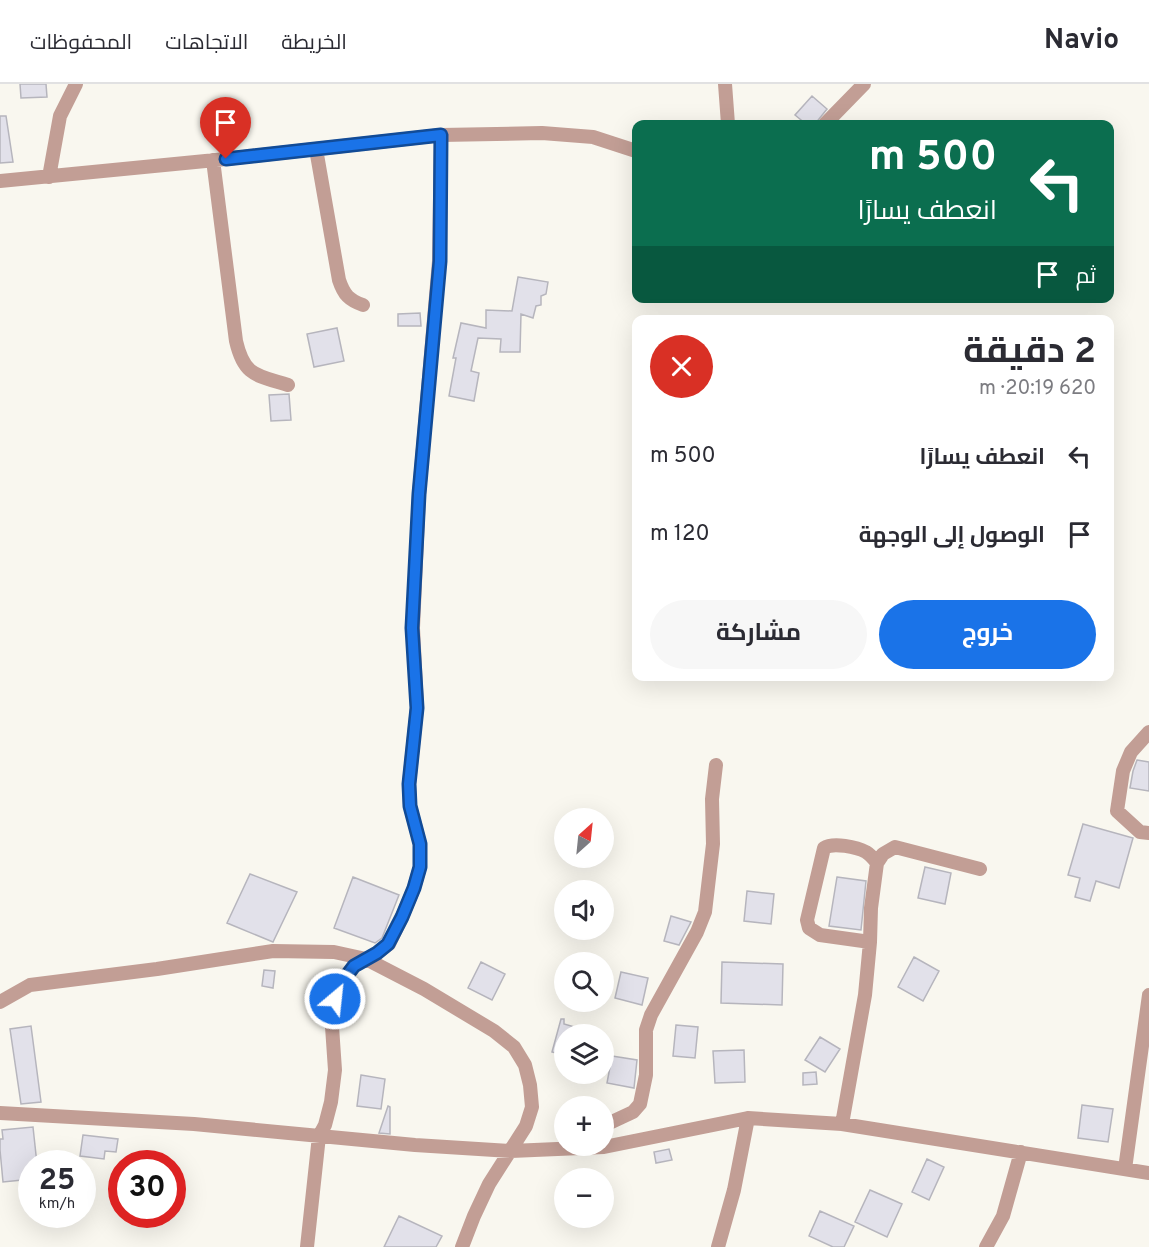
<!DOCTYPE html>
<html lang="ar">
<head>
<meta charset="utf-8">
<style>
  :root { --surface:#fff; --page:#f7f7f7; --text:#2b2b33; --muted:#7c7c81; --line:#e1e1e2; --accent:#1a73e8 }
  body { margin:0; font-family:Overpass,Cairo,sans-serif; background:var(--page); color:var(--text); direction:rtl; height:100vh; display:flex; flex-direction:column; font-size:22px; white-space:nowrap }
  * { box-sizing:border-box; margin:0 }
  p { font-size:20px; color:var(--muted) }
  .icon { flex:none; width:33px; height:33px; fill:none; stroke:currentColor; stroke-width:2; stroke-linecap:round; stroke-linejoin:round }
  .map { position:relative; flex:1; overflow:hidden; direction:ltr }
  .drawer { position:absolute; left:632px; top:231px; width:482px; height:366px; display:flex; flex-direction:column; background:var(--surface); border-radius:12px; box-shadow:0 6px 24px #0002; direction:rtl }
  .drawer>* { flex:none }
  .guide { position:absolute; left:632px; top:36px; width:482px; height:183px; border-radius:12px; box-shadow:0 6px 24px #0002; direction:rtl; background:#0b6e4f; color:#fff; overflow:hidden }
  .needle { width:39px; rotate:27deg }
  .tools { position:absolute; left:554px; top:724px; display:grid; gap:12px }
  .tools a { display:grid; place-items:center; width:60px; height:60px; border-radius:50%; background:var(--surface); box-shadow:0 6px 24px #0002; font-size:30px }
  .speed { position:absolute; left:18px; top:1066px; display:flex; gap:12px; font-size:30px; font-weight:700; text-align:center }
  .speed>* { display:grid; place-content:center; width:78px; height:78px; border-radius:50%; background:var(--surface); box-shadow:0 6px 24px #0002; line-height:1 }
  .speed small { font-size:15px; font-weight:400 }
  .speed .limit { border:9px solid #d22; background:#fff; color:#111 }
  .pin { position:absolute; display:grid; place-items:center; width:51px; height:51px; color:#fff; margin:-62px -26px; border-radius:50% 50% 50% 0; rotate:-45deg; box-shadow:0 0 6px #0007 }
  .pin .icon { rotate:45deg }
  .me { position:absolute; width:66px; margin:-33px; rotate:28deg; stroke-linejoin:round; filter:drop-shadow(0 0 4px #0008) }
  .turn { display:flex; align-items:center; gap:21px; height:126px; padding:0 18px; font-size:27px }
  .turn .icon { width:78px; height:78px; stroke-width:2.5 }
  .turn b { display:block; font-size:42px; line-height:51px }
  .then { display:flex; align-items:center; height:57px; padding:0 18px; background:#0003; gap:12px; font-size:22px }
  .round { display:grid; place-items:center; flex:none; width:63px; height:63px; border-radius:32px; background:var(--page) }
  .summary { display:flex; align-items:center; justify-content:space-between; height:102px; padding:0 18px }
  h1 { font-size:36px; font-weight:700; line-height:45px }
  .button { display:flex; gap:12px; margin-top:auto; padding:12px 18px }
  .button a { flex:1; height:69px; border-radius:36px; background:var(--accent); color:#fff; font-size:24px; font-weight:700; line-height:69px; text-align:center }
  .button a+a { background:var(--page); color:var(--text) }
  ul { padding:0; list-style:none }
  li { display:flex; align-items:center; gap:18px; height:78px; padding:0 18px }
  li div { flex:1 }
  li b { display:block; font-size:22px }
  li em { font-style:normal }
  header { display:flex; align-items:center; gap:36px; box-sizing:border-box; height:84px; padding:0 30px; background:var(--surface); border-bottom:2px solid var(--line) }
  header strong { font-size:28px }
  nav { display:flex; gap:33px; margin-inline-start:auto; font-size:21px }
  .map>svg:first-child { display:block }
</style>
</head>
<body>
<header>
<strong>Navio</strong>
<nav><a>الخريطة</a><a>الاتجاهات</a><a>المحفوظات</a></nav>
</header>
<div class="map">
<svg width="1149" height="1163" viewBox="0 0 1149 1163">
  <rect width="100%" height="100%" fill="#f9f7ef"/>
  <path fill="#e2e1ea" stroke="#b6b5bd" stroke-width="1.5" d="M20,0H46L47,13L21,14Z
    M812,12L827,25L815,40H806L795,31Z
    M0,32H6L13,78L0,79Z
    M518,193L548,198L546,210L541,212V221L536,222L533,234L521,230L520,268H500L501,255L478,254L471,287L479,289L474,317L449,312L456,274H453L461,239L486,244V226L512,227Z
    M420,229L421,242H398V230Z
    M337,244L344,277L314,283L307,250Z
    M289,310L291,336L271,337L269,311Z
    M1137,676L1149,678V707L1130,704L1133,687Z
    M1083,740L1133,754L1119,804L1096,797L1090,817L1075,813L1080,794L1068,791Z
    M925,783L951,789L945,820L918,814Z
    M250,790L297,808L273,858L227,839Z
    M353,793L399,811L382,854L375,859L334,844Z
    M837,793L866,797L861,846L829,842Z
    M747,807L774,810L771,840L744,837Z
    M671,832L691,838L679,861L664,857Z
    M914,873L939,887L923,917L898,903Z
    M481,878L505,890L492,916L468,904Z
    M722,878L783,880L782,921L721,919Z
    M264,886L275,887L273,904L262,902Z
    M621,888L648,894L642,921L615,914Z
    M561,935H564V940L592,948V951H564V971L552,968Z
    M676,941L698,943L695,974L673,972Z
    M31,942L41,1018L21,1020L10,945Z
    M820,953L840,965L825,988L805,976Z
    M744,966L745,998L715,999L713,967Z
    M612,972L637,976L634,1004L607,999Z
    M816,988L817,1000L803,1001V989Z
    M361,991L385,995L381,1025L357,1022Z
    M1082,1021L1113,1025L1108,1058L1078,1054Z
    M388,1022L390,1023V1050L379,1049Z
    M33,1043L37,1080H32V1095L3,1098L0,1066V1055H3L2,1046Z
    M83,1051L118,1055L116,1068L105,1067L104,1075L80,1072Z
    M669,1065L672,1076L656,1079L654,1068Z
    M927,1075L944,1083L929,1116L912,1108Z
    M870,1106L902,1120L887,1153L855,1138Z
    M820,1127L854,1142L844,1163H833L809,1152Z
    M399,1132L442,1152L436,1163H384Z"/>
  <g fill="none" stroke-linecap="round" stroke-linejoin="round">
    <path stroke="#c29e95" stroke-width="14" d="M725,0L728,40
      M825,40L864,0
      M316,65L339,196C344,211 349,216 363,221
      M213,76L236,257C244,292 256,291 288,301
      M49,93L60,32L76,0
      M0,97L226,75L441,51L542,49L593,53L636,67
      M1149,648L1131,668L1123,687L1117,727L1140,748L1149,749
      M870,858L820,851L809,844L807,836L824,764C833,758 857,763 866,768C871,771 874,775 877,779
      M0,918L30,901L157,885L273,867L334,868L366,875L424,905L494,947L514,963L525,981L530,1001L532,1023L526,1042L489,1100L474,1132L462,1163
      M0,1029L194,1040L415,1061L511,1067L604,1063L748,1034L842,1040L1149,1089
      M842,1040L865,911L870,858L871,824L877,779L883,770L895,763L980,785
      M603,1042L633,1028L640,1020L646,991V946L651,931L697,848L705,828L713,760L712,715L716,681
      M1125,1085L1149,911
      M307,1163L319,1052L325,1041L331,1018L335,986L331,928L339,902L354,882L377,869L389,860L402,833L414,804L420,783V760L410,722L409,700L417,623L413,544L419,410L439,177L441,51
      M718,1163L734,1106L748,1034
      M986,1163L1003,1132L1021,1068"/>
  </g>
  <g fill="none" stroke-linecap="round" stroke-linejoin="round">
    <defs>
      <path id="route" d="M226,75L441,51L440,177L419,410L412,544L417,624L409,700L410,722L420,760V783L414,804L402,833L388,860L377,869L354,882L339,902L335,915"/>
    </defs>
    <use href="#route" stroke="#114b97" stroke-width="15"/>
    <use href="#route" stroke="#1a73e8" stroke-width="10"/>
  </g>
</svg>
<div class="tools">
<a><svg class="needle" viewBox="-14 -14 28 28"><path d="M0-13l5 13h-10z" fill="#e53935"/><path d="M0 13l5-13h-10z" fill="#7c7c81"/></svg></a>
<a><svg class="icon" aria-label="sound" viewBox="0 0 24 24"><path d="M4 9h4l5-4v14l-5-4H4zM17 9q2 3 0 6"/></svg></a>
<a><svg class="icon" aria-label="search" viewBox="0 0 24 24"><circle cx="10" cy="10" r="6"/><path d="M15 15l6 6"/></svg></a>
<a><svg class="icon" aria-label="layers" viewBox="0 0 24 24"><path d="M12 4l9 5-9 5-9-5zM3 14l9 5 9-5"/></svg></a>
<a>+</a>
<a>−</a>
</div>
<div class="speed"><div>25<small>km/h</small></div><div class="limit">30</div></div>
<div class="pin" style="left:226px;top:75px;background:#d93025"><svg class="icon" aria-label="arrive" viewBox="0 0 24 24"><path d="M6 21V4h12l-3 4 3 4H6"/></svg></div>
<svg class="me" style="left:335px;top:915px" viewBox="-20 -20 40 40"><circle r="17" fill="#1a73e8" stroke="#fff" stroke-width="3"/><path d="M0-11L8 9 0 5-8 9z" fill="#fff"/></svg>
<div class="guide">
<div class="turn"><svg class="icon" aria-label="left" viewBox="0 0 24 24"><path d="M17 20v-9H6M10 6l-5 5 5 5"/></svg><div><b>500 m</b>انعطف يسارًا</div></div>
<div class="then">ثم<svg class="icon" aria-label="arrive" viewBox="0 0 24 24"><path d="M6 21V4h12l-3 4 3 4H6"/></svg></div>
</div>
<section class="drawer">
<div class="summary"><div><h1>2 دقيقة</h1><p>620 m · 20:19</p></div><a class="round" style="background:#d93025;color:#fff"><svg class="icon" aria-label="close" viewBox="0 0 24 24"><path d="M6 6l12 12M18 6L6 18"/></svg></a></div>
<ul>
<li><svg class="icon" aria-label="left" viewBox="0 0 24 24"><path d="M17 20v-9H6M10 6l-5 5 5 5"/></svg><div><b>انعطف يسارًا</b></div><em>500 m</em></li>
<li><svg class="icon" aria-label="arrive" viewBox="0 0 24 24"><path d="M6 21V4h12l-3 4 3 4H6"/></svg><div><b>الوصول إلى الوجهة</b></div><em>120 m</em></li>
</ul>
<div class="button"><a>خروج</a><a>مشاركة</a></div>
</section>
</div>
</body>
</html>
